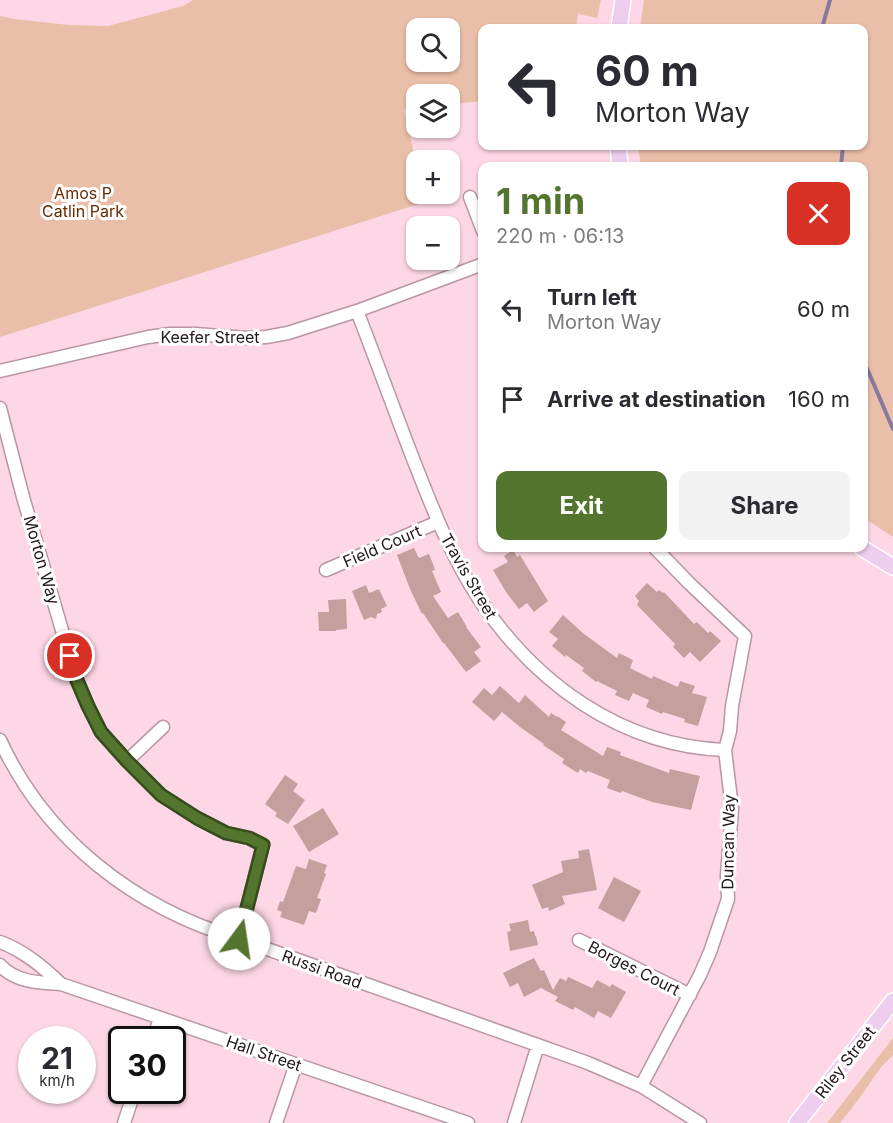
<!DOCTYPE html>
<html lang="en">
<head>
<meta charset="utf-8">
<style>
  :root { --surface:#fff; --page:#f2f2f3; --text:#2b2b33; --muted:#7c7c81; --accent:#53752d }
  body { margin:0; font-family:Inter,sans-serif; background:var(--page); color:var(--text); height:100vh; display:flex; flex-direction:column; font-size:22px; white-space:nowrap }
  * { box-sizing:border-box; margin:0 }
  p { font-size:20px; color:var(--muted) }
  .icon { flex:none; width:33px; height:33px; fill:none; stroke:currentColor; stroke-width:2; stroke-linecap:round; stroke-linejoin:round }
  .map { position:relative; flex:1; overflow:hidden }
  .panel { position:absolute; left:478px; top:162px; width:390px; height:390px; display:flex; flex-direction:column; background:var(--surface); border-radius:12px; box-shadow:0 2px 4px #0004 }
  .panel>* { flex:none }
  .top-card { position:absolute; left:478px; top:24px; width:390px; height:126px; border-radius:12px; box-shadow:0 2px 4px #0004; background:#fff; color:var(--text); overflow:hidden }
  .controls { position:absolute; left:406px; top:18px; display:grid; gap:12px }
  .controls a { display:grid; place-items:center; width:54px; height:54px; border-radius:12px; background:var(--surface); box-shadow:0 2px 4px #0004; font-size:30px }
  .speed { position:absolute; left:18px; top:1026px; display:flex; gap:12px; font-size:30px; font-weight:700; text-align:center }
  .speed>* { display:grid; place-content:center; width:78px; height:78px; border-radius:50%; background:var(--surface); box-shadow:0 2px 4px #0004; line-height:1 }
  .speed small { font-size:15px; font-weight:400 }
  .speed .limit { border:3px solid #111; border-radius:9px; background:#fff; color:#111 }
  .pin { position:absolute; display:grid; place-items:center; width:51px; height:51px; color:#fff; margin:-26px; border:3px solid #fff; border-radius:50%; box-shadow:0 2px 6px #0007 }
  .me { position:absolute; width:66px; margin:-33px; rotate:14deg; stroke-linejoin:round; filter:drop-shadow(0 0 4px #0008) }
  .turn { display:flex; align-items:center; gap:21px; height:126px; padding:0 18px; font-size:27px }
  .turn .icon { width:78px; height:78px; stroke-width:2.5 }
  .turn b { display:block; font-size:42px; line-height:51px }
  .round { display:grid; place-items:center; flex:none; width:63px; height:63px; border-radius:12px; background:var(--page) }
  .summary { display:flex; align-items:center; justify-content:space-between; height:102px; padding:0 18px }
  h1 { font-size:36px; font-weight:700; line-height:45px; color:var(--accent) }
  .primary-button { display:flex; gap:12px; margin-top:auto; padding:12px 18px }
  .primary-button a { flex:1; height:69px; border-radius:12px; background:var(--accent); color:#fff; font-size:24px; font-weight:700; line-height:69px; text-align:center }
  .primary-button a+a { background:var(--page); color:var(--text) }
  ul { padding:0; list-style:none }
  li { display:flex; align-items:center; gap:18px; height:90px; padding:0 18px }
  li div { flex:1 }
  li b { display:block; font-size:22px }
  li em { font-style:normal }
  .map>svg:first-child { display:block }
</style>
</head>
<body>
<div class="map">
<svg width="893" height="1123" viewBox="0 0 893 1123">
  <rect width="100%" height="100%" fill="#fdd7e5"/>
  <path fill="#eabfa9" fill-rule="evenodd" d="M193,0H601L597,18L578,14L576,28H483V101L450,104V94H417V107L406,108L404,110L417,167V194H423L425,202L0,337V16L14,19L69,25L108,26L183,6ZM417,28H450V62H417Z
    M644,0H893V537L864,518V166H641L638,146H864V28H640Z
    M893,1038V1055L881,1067L858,1100L840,1123H827Z"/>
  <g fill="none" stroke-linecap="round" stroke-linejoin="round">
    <path stroke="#88799e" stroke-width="4" d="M822,28L830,0
      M841,166L843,146
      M864,345L866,366L893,429"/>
  </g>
  <path fill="#c59f9e" d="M414,548L419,558L429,554L433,564L435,570L432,571L441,592L433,596L448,618L458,612L467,627H466L481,647L474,652L481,661L466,672L444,643H443L423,613L422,614L410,589L397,555Z
    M513,550L517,557L520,555L548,601L534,612L527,603L519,609L506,592L493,570L508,562L504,556Z
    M647,583L657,592L659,590L663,593L664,592L694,624L697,622L708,633L710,631L721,641L700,662L690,652L684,658L673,647L675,644L637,605L639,601L635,596Z
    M366,585L369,593L379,589L387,606L381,609L382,612L377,614L376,619L371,617L364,620L352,591Z
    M346,599L347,629L336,630V631H319L318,612H329L328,600Z
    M563,615L584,634L617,658L619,653L633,660L630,668L652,679L653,676L678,687L680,681L695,686L692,693L707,697L698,726L684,722L685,719L663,712L662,714L646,707L649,700L633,693L629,701L615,695L617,691L597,681L596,682L582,671L584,668L566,655L565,657L552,646L558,639L549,632Z
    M500,686L519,703L525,695L549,717L551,713L557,717V716L566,722L561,730L603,756L607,747L621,752L620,755L669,773L670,769L700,776L691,810L652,802L622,791L621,793L607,788L610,780L588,771L586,773L580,769L578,773L562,763L564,759L543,745L544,744L520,727L502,712L494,721L472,702L484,688L492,695Z
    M285,775L298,784L293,791L305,800L288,824L275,816L277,813L265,804Z
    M323,808L339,834L309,852L293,826Z
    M589,849L597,890L562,896L565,904L549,911L548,907L542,909L532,885L563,872L561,861L579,858L578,851Z
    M309,859L327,865L324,873L326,874L317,898L321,899L316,913L309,911L304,925L280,917L282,912L277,910L280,901L283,902L296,866L306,869Z
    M614,877L641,891L624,922L598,908Z
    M528,920L530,932L534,931L535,936H536L538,945L510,951L507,932L511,931L509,924Z
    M534,958L541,971L544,970L553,990L560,978L566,981L568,977L592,988L597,980L610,987L612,984L626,992L611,1018L598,1011L594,1018L575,1007L573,1010L555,1001L558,997L541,988L524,997L518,983L510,987L503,973Z"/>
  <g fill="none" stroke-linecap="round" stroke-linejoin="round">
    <defs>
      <path id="minor" d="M470,197L483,231
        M357,311C375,357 392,404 410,451C430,502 449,553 479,599C536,684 621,746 725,750
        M0,371L148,337L170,334H196L246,338L266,337L288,333L357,311L483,264
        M0,408L23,497L76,678L88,706L101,732L127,761L161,795L197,818L226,833L249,838L263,845L239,939
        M326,570L438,522
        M0,740C46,840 135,908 239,939L588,1063L641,1086L700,1123
        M127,761L163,727
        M579,940L690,995
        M0,942C23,950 43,967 61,984
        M0,965C15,982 39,983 61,984L468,1123
        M153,1040L160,1018
        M641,1086L700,975L710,952L728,899L727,876L732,808L725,750L730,731L732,706L745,636L689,583L655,548
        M124,1123L135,1090
        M276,1123L296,1064
        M514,1123L538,1045"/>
      <path id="major" d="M619,28L623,0
        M618,146L620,166
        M862,548L893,567
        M797,1123L893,1001"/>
    </defs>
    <use href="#minor" stroke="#b996a3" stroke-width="15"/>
    <use href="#major" stroke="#fff" stroke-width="18"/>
    <use href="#minor" stroke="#fff" stroke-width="12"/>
    <use href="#major" stroke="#efcdef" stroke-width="15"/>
  </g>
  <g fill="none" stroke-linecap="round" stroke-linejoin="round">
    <defs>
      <path id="route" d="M70,656L76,678L88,706L101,732L127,761L161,795L197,818L226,833L249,838L263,845L239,939"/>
    </defs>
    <use href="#route" stroke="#364c1d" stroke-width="15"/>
    <use href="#route" stroke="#53752d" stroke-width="10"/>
  </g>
  <g text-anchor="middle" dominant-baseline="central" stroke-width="6" stroke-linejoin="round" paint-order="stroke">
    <g font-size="16" fill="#682a00" stroke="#fff">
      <text x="83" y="193">Amos P<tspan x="83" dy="18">Catlin Park</tspan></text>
    </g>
    <g font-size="16" fill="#23161c" stroke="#fff">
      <text x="210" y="337">Keefer Street</text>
      <text transform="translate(382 546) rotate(-23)">Field Court</text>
      <text transform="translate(42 560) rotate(74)">Morton Way</text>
      <text transform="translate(469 576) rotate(60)">Travis Street</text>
      <text transform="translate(728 842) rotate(-89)">Duncan Way</text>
      <text transform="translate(634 968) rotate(27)">Borges Court</text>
      <text transform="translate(322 969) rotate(20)">Russi Road</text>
      <text transform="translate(264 1053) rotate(19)">Hall Street</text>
      <text transform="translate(845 1062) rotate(-52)">Riley Street</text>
    </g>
  </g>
</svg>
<div class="controls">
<a><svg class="icon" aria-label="search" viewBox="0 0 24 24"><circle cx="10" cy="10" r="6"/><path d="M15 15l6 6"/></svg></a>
<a><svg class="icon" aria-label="layers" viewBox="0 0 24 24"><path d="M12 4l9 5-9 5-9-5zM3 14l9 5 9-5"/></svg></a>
<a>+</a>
<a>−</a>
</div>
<div class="speed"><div>21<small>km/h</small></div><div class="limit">30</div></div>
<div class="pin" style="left:70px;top:656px;background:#d93025"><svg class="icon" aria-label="arrive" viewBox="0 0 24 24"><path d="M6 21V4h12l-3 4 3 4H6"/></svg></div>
<svg class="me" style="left:239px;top:939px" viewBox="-20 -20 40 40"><circle r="19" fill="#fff"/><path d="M0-13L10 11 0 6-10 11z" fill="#53752d"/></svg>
<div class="top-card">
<div class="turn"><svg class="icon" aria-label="left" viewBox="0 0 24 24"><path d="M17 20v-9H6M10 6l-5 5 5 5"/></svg><div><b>60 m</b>Morton Way</div></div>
</div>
<section class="panel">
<div class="summary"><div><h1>1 min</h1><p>220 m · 06:13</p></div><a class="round" style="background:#d93025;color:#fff"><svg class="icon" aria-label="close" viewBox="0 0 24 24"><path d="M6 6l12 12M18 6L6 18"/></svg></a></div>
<ul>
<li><svg class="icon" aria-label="left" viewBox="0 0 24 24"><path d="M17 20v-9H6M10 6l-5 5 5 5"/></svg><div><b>Turn left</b><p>Morton Way</p></div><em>60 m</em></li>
<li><svg class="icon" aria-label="arrive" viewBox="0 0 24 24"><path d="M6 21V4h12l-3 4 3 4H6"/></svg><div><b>Arrive at destination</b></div><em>160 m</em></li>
</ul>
<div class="primary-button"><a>Exit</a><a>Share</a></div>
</section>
</div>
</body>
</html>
